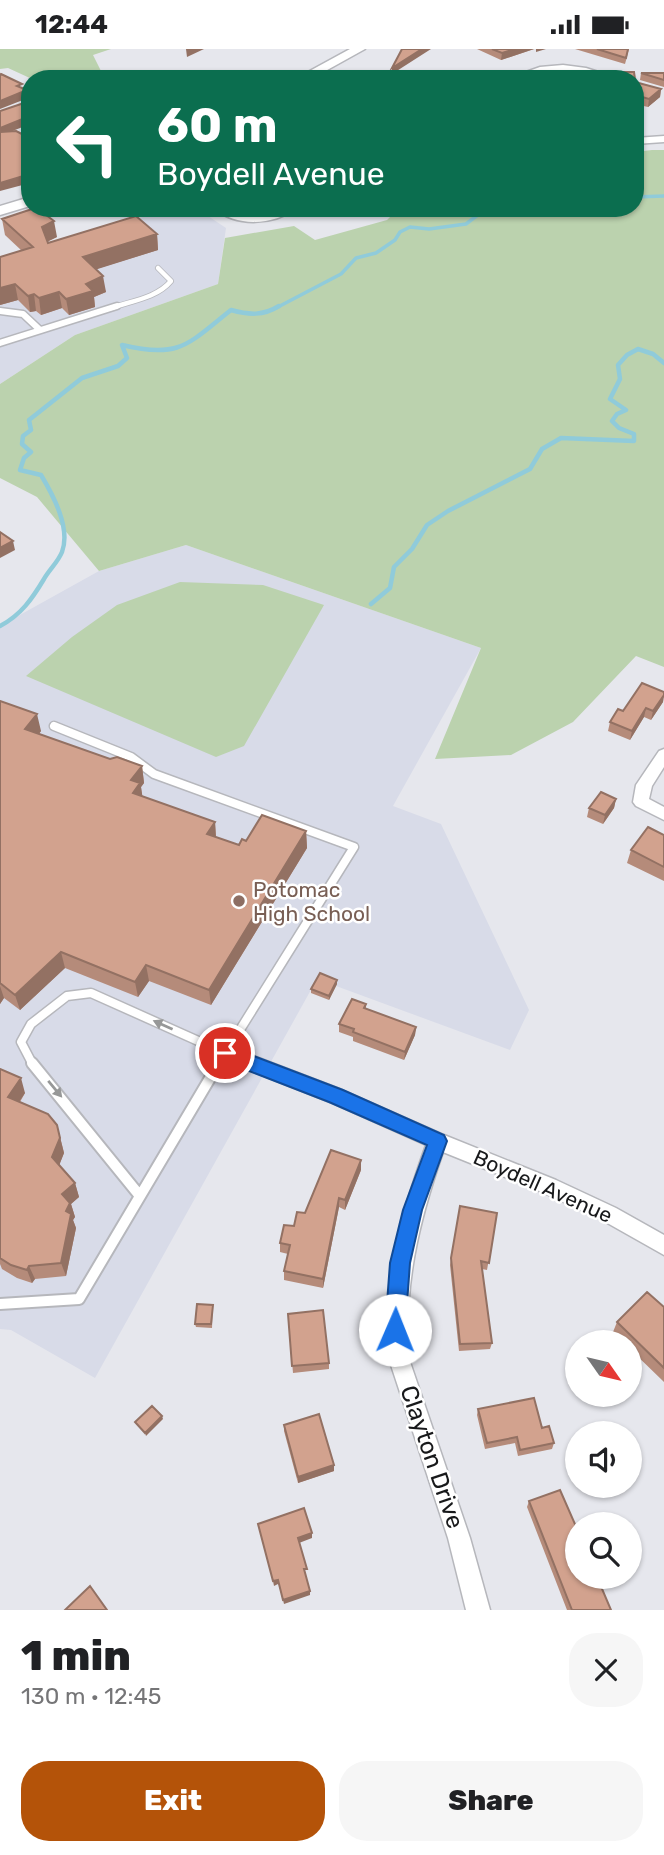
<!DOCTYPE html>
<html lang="en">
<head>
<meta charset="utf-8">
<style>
  :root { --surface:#fff; --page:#f6f6f6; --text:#202124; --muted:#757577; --accent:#b45309 }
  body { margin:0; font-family:Rubik,sans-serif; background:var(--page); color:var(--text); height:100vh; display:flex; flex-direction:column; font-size:26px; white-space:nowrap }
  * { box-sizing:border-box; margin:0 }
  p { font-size:23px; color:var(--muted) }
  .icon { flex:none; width:38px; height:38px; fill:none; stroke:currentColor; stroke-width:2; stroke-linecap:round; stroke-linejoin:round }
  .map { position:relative; height:1561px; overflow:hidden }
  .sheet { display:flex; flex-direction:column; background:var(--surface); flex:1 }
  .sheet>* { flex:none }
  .hud { position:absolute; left:21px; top:21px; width:623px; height:147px; border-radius:28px; box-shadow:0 2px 5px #0004; background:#0b6e4f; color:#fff; overflow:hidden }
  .needle { width:46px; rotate:124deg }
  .tools { position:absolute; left:565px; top:1281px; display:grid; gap:14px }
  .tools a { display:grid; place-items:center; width:77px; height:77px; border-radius:50%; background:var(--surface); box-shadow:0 2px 5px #0004; font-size:35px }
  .pin { position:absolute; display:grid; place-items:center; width:60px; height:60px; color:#fff; margin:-30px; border:4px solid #fff; border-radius:50%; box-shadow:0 2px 7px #0007 }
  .me { position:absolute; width:77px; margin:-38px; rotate:1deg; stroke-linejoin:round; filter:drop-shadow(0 0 5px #0008) }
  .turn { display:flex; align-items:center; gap:24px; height:147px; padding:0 21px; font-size:32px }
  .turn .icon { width:91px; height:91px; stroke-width:2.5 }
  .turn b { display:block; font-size:49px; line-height:60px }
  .round { display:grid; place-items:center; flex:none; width:74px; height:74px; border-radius:28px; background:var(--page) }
  .headline { display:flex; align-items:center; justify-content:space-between; height:119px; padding:0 21px }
  h1 { font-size:42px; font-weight:800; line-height:52px }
  .button { display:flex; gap:14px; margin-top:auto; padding:14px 21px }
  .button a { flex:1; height:80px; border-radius:28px; background:var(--accent); color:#fff; font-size:28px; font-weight:800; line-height:80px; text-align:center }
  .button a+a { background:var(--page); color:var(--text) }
  .status { display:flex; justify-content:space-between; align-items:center; height:49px; padding:0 35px; background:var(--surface); direction:ltr }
  .status svg { height:19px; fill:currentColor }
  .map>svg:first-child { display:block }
</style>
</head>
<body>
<div class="status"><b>12:44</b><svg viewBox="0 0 49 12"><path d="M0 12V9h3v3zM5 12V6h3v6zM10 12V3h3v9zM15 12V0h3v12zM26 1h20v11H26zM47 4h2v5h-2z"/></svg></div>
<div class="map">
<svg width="664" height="1561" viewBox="0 0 664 1561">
  <rect width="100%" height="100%" fill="#e6e7ed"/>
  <path fill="#d8dbe8" d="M171,159H196L226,179L218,235L75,286L0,335V214Z
    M186,496L481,599L393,757L441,775L529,961L510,1001L317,930L95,1329L11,1281L0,1280V577L99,522Z"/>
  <path fill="#bbd2ae" d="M0,0H111L93,6L105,30H32L8,19L0,20Z
    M652,101H664V618L636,607L573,673L511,706L435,710L481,599L186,496L99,522L37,448L0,429V335L75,286L218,235L225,189L294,177L315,191L387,171L399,159H635V103Z
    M180,533L263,536L324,556L244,697L216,708L26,627L72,588L117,556Z"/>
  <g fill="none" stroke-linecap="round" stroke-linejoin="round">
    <path stroke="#90cbda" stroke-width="3.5" d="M635,148L664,147
      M515,159H546
      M276,259L341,225L356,209L376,204L395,191L400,183L410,178L429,180L466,175L487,159"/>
    <path stroke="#90cbda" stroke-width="4.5" d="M371,555L390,539L394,518L412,500L427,476L448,462L530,420L542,400L561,389L634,392V385L619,379L612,372L617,365L626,361L610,350L620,330L618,316L627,306L638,300L653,305L664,314
      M0,577C21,566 32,550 44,530C49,521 58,513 62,503C71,479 53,446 41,426L20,421L24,409L31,403L22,395L23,387L31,381L29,371L82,329L118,317L127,309L122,296C180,310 188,295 231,261C249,266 263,267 279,257"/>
    <defs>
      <path id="lane-far3" d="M111,259C131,252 157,249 171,232L158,219"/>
      <path id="lane-far2" d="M0,262L23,265L40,281
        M0,294L117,257"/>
      <path id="lane-far1" d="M54,677L131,708L154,725L354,798L218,1016
        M33,1016L21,993L31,975L67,947L91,944L225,1004"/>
      <path id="lane" d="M32,1014L140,1147
        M0,1255L79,1250L219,1014"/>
      <path id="street" d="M563,16L586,19L620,30C600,30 581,21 560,21C541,21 525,30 506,30L540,18Z
        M664,87V93L635,95V89Z
        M213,159C228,159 238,168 252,168C268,168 282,159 298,159C273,176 238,179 213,159Z
        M664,700V718L652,737L649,750L664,758V771L636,757L633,753L636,736L659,702Z
        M225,996L342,1041L444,1086L556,1131L616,1159L664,1186V1206L602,1171L542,1143L443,1103C419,1172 403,1237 409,1310L470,1489L490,1561H466L448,1489L389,1310C382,1232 400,1169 426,1096L330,1053L219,1009L216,1004L219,999Z"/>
      <path id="secondary" d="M350,0H365L311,30H295Z
        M30,148V157L0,166V157Z"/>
    </defs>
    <use href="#lane-far3" stroke="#b6b7bc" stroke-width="6"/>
    <use href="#lane-far2" stroke="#b6b7bc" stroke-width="9"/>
    <use href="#lane-far1" stroke="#b6b7bc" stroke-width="11"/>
    <use href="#lane" stroke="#b6b7bc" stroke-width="14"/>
    <use href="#street" stroke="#b6b7bc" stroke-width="3"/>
    <use href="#secondary" stroke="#b6b7bc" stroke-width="3"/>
    <use href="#lane-far3" stroke="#fff" stroke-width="4.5"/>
    <use href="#lane-far2" stroke="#fff" stroke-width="6"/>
    <use href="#lane-far1" stroke="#fff" stroke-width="8"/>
    <use href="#lane" stroke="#fff" stroke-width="10"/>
    <use href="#street" fill="#fff" fill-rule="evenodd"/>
    <use href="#secondary" fill="#fff" fill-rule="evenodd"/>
  </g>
  <path fill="#b58b7a" d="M477,0H534L501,11Z
    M575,0H629L625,15Z
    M641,24H664V38L640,31Z
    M635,31V33L661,40L660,48L648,58L635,55Z
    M2,170L57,188L47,193L48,194L157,185L158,201L96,220L106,243L94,248L95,258L69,266L62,259L41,266L36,262L30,263L18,251L0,256L22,202L5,186Z
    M664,643L663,653L651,671L644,668L630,691L608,682L610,673L623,662Z
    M0,652L41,682L39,685L110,710L142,717L144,734L141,738L142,747L215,773L216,788L239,796L246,792L306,782L307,799L211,956L149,932L138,948L65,919L20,961L4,949L0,955Z
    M616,750L614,759L603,775L587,768L589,759Z
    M664,786V832L627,814L631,801Z
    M337,935L329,951L311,944V940Z
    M366,955V960L416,978L415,986L404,1011L353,992V988L339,983V975Z
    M0,1020L25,1044L20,1053L57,1076L64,1104L59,1116L75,1134L79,1148L71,1155L75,1168L73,1171L76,1179L66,1227L35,1230L32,1234L17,1229L2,1220L0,1215Z
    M361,1121L345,1161L339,1158L323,1239L284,1231V1222L288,1205L280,1203V1194L305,1164Z
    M460,1157L497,1164L487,1221L482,1220L492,1294L490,1300L459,1302L450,1216Z
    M213,1256L212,1279L196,1278L195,1275Z
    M664,1258V1333L630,1300V1293H623L613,1283L617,1273Z
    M288,1265L329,1314V1320L293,1324Z
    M478,1360L542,1379L554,1394L552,1400L518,1407L515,1394L485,1400L477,1366Z
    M284,1376L334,1422L298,1434L284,1382Z
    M529,1452L611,1561H567L527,1458Z"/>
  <path fill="#937163" d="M186,0H204L187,8Z
    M422,0H431L392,25V19Z
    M515,0H534L501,11L502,4Z
    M536,0H546L536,3Z
    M661,40L660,48L648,58L649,50Z
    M27,41L28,49L0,60V52Z
    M30,67V75L0,87V79Z
    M30,125V134L0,142V134Z
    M54,172L57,188L44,194L42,178Z
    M157,185L158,201L85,224L83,208Z
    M103,227L106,243L94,248L95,258L69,266L66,250L86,235Z
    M15,235L18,251L0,256V239Z
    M59,243L62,259L41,266L39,249Z
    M34,245L36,262L30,263L28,247Z
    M13,492L15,501L0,509V499Z
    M664,646L663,653L651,671L653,662Z
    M646,659L644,668L630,691L632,682Z
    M37,665L41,682L29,697L25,680Z
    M142,717L144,734L141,738L143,751L136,760L131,731Z
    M616,750L614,759L603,775L605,766Z
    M215,773L216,790L207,785Z
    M306,782L307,799L211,956L209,941Z
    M61,903L65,919L20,961L15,946Z
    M146,916L149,932L138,948L135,933Z
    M337,931V935L329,951V947Z
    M0,937L4,949L0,955Z
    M416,978L415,986L404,1011L405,1003Z
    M21,1029L25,1044L13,1062L8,1048Z
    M57,1076L64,1104L57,1122L52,1108Z
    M361,1111V1121L345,1161V1151Z
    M75,1134L79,1148L71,1155L75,1168L73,1171L76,1179L66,1227L61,1214L62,1145Z
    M339,1149V1158L323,1239V1230Z
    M29,1217L35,1230L32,1234L27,1221Z
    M162,1367L163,1370L146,1387L145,1384Z
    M334,1416V1422L298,1434V1428Z
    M312,1484V1489L299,1494L298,1489Z
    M278,1531V1535L274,1537L273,1532Z
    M310,1542V1546L284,1555L283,1551Z"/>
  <path fill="#d2a28e" stroke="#937163" stroke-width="2" d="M402,0H422L392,19Z
    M492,0H515L502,4Z
    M597,0H628L626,9Z
    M551,22H571L572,30H552Z
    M606,23H634L635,30H597Z
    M641,24H664V31Z
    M1,25L22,35L17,37L27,41L0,52V26Z
    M532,27L538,30H524Z
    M635,31V33L661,40L649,50L635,46Z
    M30,52V67L0,79V62Z
    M16,82L30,89V125L0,134V83Z
    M35,159H37L54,172L42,178L48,194L136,167L157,185L83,208L103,227L86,235L93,242L66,250L59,243L39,249L34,245L28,247L15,235L0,239V208L33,198L2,170Z
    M0,483L13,492L0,499Z
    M642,634L664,643V646L653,662L646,659L632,682L610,673L618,660L623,662Z
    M0,652L37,665L25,680L110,710L117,708L142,717L131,731L140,734L133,744L215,773L207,785L239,796L242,790L246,792L262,766L306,782L209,941L146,916L135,933L61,903L15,946L0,934Z
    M601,743L616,750L605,766L589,759Z
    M648,778L664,786V818L631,801Z
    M320,924L337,931L329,947L311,940Z
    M352,950L366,955L364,959L416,978L405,1003L353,983L354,980L339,975Z
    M0,1020L21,1029L8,1048L48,1065L57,1076L60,1089L52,1108L75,1134L62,1145L70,1154L66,1162L71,1165L61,1214L29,1217L27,1221L11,1216L0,1209Z
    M331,1101L361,1111L345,1151L339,1149L323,1230L284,1222L290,1196L280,1194L284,1176L294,1177L297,1163L305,1164Z
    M460,1157L497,1164L489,1214L481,1212L492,1294L460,1295L451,1209Z
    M647,1243L664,1258V1319L617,1273Z
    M197,1255L213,1256L211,1275H195Z
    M323,1261L329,1314L292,1317L288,1265Z
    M534,1349L542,1379L549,1377L554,1394L520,1401L517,1388L487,1394L478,1360Z
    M152,1357L162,1367L145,1384L135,1373Z
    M319,1365L334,1416L298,1428L284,1376Z
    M560,1441L578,1482V1528H597L611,1561H572L529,1452Z
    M304,1459L312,1484L298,1489L307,1520H304L310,1542L283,1551L278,1531L273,1532L258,1475Z
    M90,1537L107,1561H65Z"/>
  <defs><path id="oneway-solid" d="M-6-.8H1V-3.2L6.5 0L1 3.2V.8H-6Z" transform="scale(1.75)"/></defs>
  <g fill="#979898">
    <use href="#oneway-solid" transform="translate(163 976) rotate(-156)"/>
    <use href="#oneway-solid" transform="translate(55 1040) rotate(50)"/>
  </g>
  <path fill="#1a73e8" stroke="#114b97" stroke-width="2" d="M225,996L343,1041L444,1086L447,1092L422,1161L410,1214L405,1281L402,1288L395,1291L388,1288L385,1281L390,1214L403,1161L427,1096L329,1053L218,1010L216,1004L218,999Z"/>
  <circle fill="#8d6e63" stroke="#fff" stroke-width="2.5" cx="239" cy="852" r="7"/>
  <g text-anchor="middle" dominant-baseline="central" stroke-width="5" stroke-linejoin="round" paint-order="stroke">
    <g font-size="21" fill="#785e54" stroke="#fff" text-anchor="start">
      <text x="253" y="840">Potomac<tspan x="253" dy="24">High School</tspan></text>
    </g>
    <g font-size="21" fill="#18191b" stroke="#fff">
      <text transform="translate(543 1137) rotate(24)">Boydell Avenue</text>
    </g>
    <g font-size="24" fill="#18191b" stroke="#fff">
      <text transform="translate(432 1408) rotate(71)">Clayton Drive</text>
    </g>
  </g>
</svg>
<div class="tools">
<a><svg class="needle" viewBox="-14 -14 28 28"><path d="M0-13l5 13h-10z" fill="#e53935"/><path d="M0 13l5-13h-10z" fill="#757577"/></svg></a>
<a><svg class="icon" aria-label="sound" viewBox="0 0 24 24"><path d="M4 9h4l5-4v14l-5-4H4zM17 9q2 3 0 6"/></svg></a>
<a><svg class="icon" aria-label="search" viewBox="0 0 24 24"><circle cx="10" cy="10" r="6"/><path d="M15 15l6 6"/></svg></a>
</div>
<div class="pin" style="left:225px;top:1004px;background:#d93025"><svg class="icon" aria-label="arrive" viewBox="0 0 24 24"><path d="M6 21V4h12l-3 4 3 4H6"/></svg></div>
<svg class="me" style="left:395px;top:1281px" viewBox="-20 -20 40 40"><circle r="19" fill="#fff"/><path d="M0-13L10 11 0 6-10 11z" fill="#1a73e8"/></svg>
<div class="hud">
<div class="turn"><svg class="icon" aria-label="left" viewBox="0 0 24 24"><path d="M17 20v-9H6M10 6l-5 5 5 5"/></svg><div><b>60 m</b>Boydell Avenue</div></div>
</div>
</div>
<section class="sheet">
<div class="headline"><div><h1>1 min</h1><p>130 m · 12:45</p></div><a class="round"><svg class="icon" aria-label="close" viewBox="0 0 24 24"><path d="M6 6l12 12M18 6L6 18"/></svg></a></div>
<div class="button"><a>Exit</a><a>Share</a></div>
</section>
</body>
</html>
